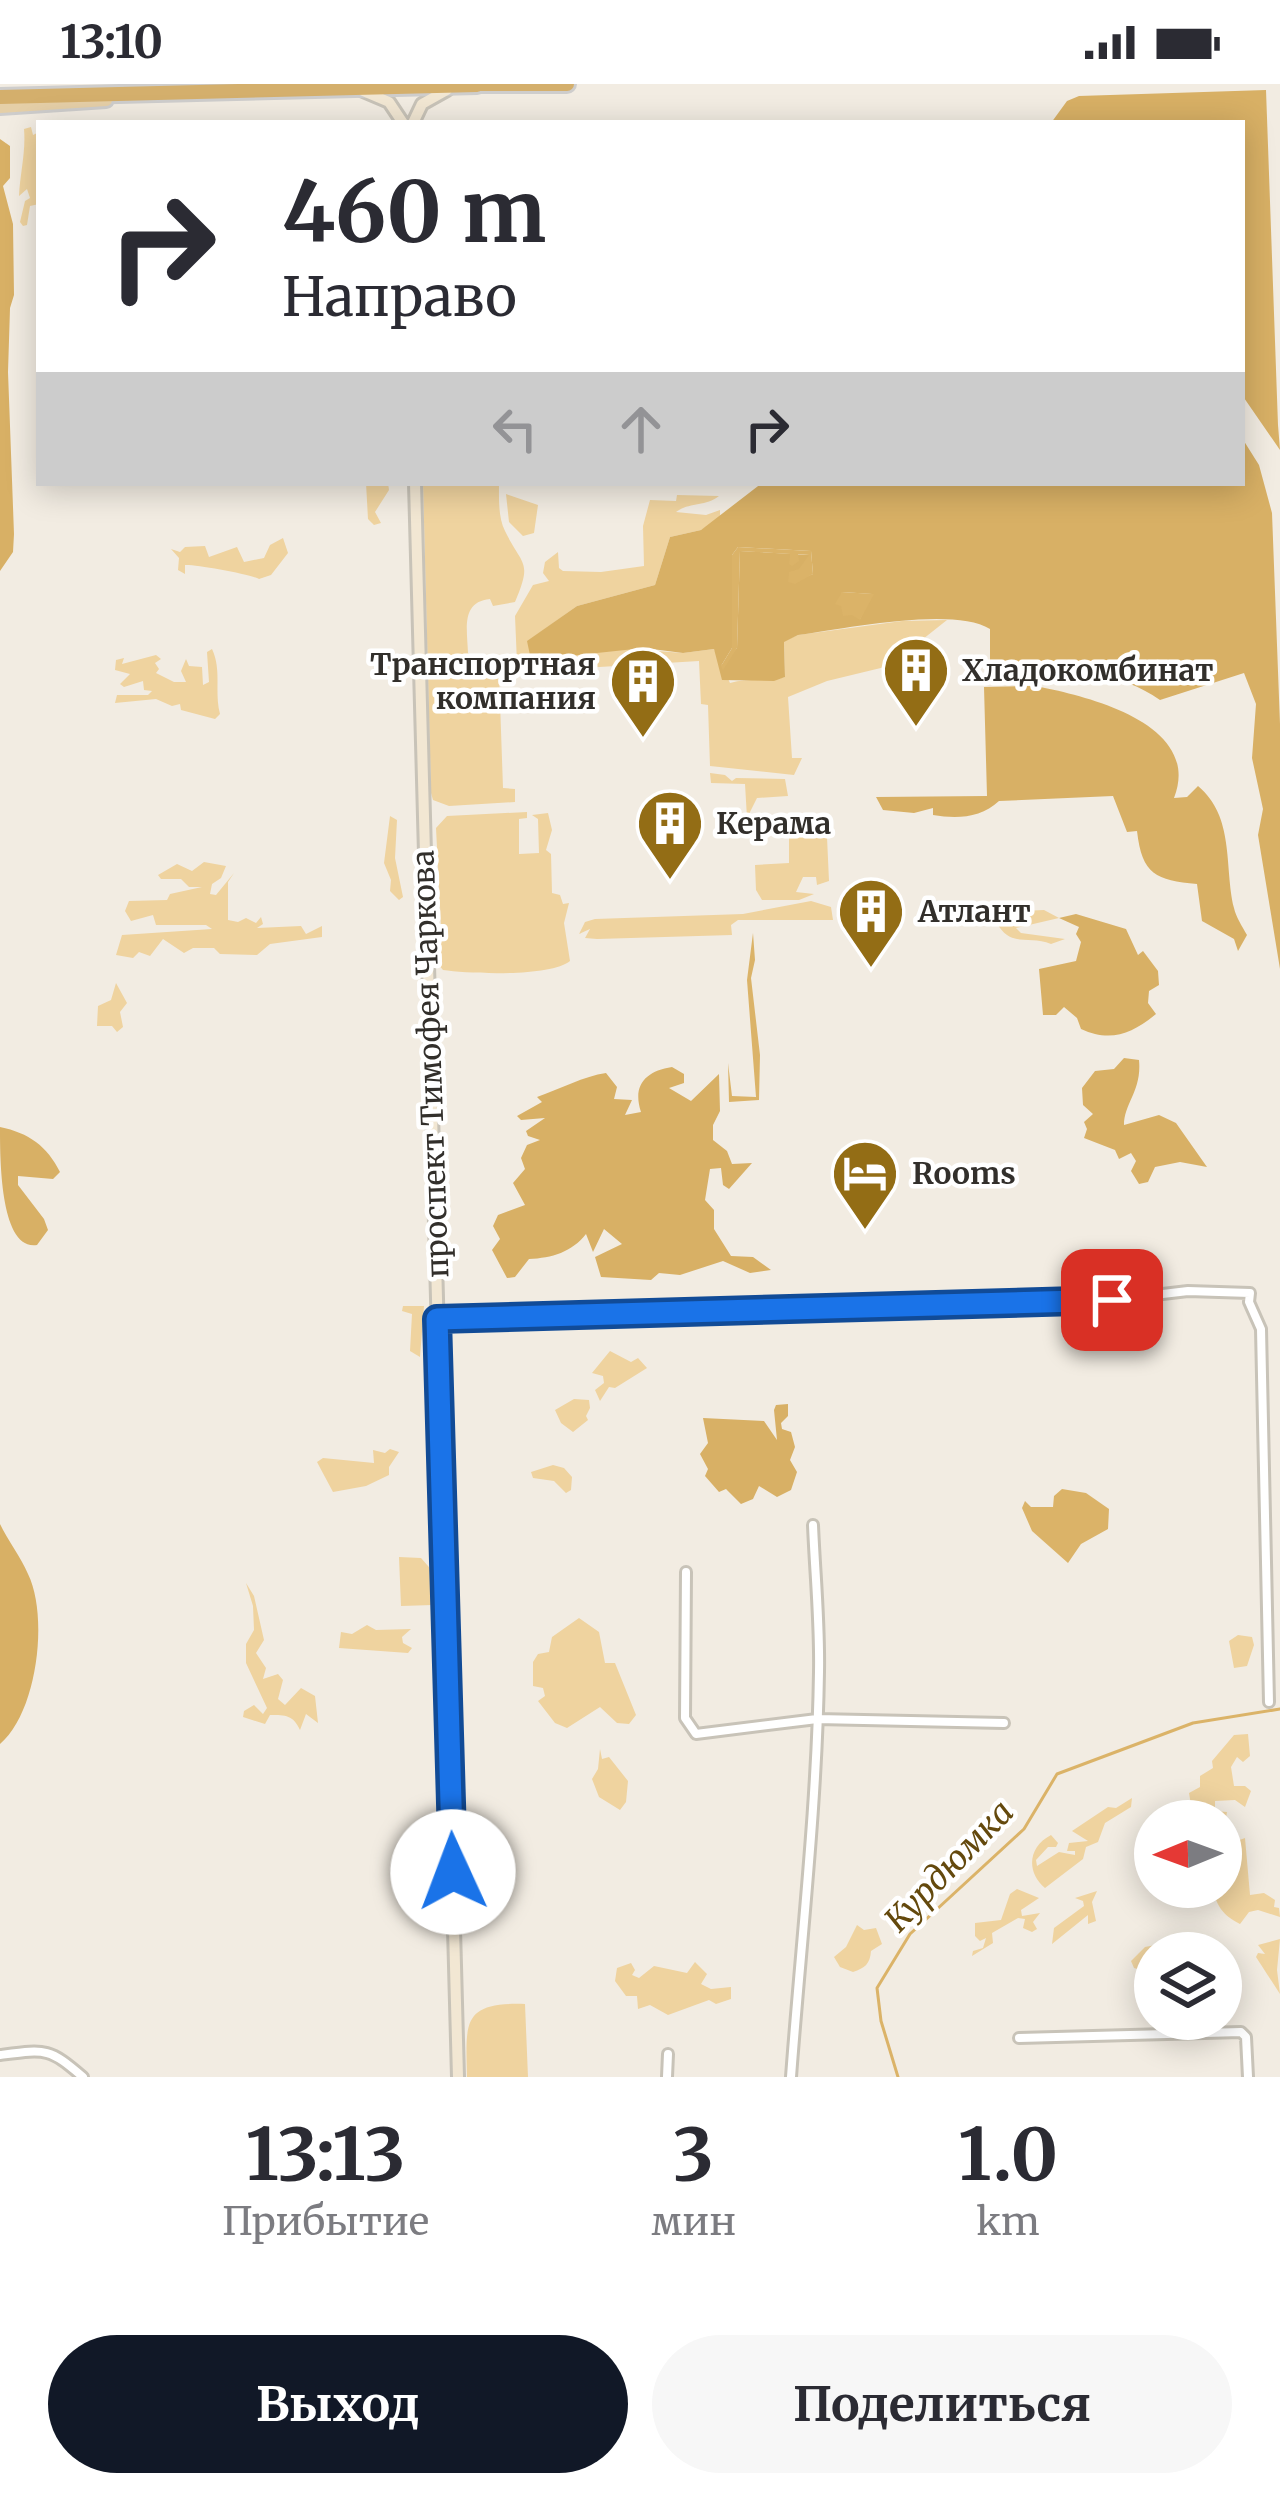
<!DOCTYPE html>
<html lang="ru">
<head>
<meta charset="utf-8">
<style>
  :root { --surface:#fff; --page:#f7f7f7; --text:#2b2b33; --muted:#7c7c81; --accent:#111827 }
  body { margin:0; font-family:Merriweather,serif; background:var(--page); color:var(--text); height:100vh; display:flex; flex-direction:column; font-size:45px; white-space:nowrap }
  * { box-sizing:border-box; margin:0 }
  p { font-size:39px; color:var(--muted) }
  .icon { flex:none; width:66px; height:66px; fill:none; stroke:currentColor; stroke-width:2; stroke-linecap:round; stroke-linejoin:round }
  .map { position:relative; height:1993px; overflow:hidden }
  .side { display:flex; flex-direction:column; background:var(--surface); flex:1 }
  .side>* { flex:none }
  .hud { position:absolute; left:36px; top:36px; width:1209px; height:366px; border-radius:0px; box-shadow:0 6px 30px #0003; background:#fff; color:var(--text); overflow:hidden }
  .needle { width:78px; rotate:269deg }
  .buttons { position:absolute; left:1134px; top:1716px; display:grid; gap:24px }
  .buttons a { display:grid; place-items:center; width:108px; height:108px; border-radius:50%; background:var(--surface); box-shadow:0 6px 30px #0003; font-size:60px }
  .pin { position:absolute; display:grid; place-items:center; width:102px; height:102px; color:#fff; margin:-51px; border-radius:24px; box-shadow:0 6px 18px #0006 }
  .me { position:absolute; width:132px; margin:-66px; rotate:358deg; stroke-linejoin:round; filter:drop-shadow(0 0 9px #0008) }
  .turn { display:flex; align-items:center; gap:42px; height:252px; padding:0 48px; font-size:54px }
  .turn .icon { width:156px; height:156px; stroke-width:2.5 }
  .turn b { display:block; font-size:84px; line-height:102px }
  .lanes { display:flex; align-items:center; height:114px; padding:0 48px; background:#0003; justify-content:center; gap:60px; direction:ltr }
  .lanes .off { opacity:.35 }
  .eta { display:flex; justify-content:space-evenly; align-items:center; height:204px; text-align:center }
  .eta b { font-size:72px; font-weight:700; line-height:84px }
  .action { display:flex; gap:24px; margin-top:auto; padding:24px 48px }
  .action a { flex:1; height:138px; border-radius:72px; background:var(--accent); color:#fff; font-size:48px; font-weight:700; line-height:138px; text-align:center }
  .action a+a { background:var(--page); color:var(--text) }
  .status { display:flex; justify-content:space-between; align-items:center; height:84px; padding:0 60px; background:var(--surface); direction:ltr }
  .status svg { height:33px; fill:currentColor }
  .map>svg:first-child { display:block }
</style>
</head>
<body>
<div class="status"><b>13:10</b><svg viewBox="0 0 49 12"><path d="M0 12V9h3v3zM5 12V6h3v6zM10 12V3h3v9zM15 12V0h3v12zM26 1h20v11H26zM47 4h2v5h-2z"/></svg></div>
<div class="map">
<svg width="1280" height="1993" viewBox="0 0 1280 1993">
  <rect width="100%" height="100%" fill="#f2ece2"/>
  <path fill="#efd39f" d="M31,43L33,51L39,48V120L30,122L27,141L23,142L20,138L25,117L30,114L27,105L19,112C20,89 26,68 24,45Z
    M366,399H388L389,406L375,428L381,439L374,441L368,435Z
    M423,399H499C499,415 498,433 505,447C522,482 533,476 515,518L493,522L490,515C461,518 467,544 468,569L486,583L517,579L515,532L533,501L549,497L543,489L545,478L558,468L559,484L563,487L601,488L644,482L643,442L650,416L676,417L677,411L719,412C705,423 689,418 676,428L706,431L720,426V434L701,446L670,453L655,501L577,522L528,557L683,569L714,565L730,599C749,593 768,599 785,593L784,557L798,551L902,537L947,536L889,582L827,597L788,613L792,674H802L794,691L710,682L708,621L701,620L699,577L499,589L503,704L515,705V718L449,722L433,716L431,709Z
    M506,410L538,421L534,449L523,452L509,438Z
    M283,454L288,469L271,491L259,495C251,490 193,480 185,481V490L178,486L179,474L171,465L180,468L185,463L205,462L209,473L237,463L244,478L264,474L270,461Z
    M212,565C222,586 214,608 220,630L215,635L181,626L180,620L172,622L156,615L115,619L117,611H148L152,607L144,606L143,597L124,603L120,600L130,590L115,586L116,576L124,574L122,580L156,571L161,575L155,579L159,585L156,589L174,598H186L181,587L186,575L189,582L202,583L203,601L209,598L207,568Z
    M710,689L725,691L732,697L736,694L785,695L788,712L757,714L747,734L745,700L711,699Z
    M527,728V734L519,735V770L539,769L538,735L532,731L548,729L552,746L546,766L551,770L552,809L560,811L563,820L569,819L564,839L570,877C551,893 470,890 443,886L434,875L441,842L436,744L447,732Z
    M390,732L397,736L395,774L403,813L399,816L390,807L391,796L384,779Z
    M789,747H815L827,753L829,797L817,801L816,793H803L796,808L814,810L799,816H762L756,806L755,781L789,779Z
    M204,778L226,782L221,794L212,800L210,810L216,811L234,789L228,798V836L238,838L246,834L256,839L261,833L263,840L257,844L301,842L306,850L322,842V853L270,860L257,871L220,870L214,864H193L184,869L163,855L150,872L139,868L133,874L116,871L122,851L212,845L206,841H156L153,831L131,837L125,827L129,817L167,816L170,810L202,803H189L181,795H161L158,791L177,780L192,787Z
    M811,817L831,823L833,836H738L731,841L732,851L597,855L585,854L590,845L579,850L585,838L595,835L743,830Z
    M1044,826L1059,834L1016,844L1021,849L1065,855L1051,860C1029,851 1010,864 997,839L922,831Z
    M116,899L127,919L120,928L123,943L117,948L112,942H97L98,922L111,916Z
    M403,1222H424L420,1273L410,1267L412,1230L402,1227Z
    M610,1267L631,1278L638,1274L647,1284L615,1304L609,1303L600,1317L595,1306L604,1299L603,1292L592,1289Z
    M574,1315L589,1316L590,1324L586,1332L588,1336L573,1348L561,1339L555,1326Z
    M390,1365L399,1368L389,1383V1391L366,1402L333,1408L317,1378L323,1374L374,1379L373,1366L385,1369Z
    M553,1381L564,1384L572,1393L571,1406L566,1409L554,1397L533,1394L531,1388Z
    M399,1473L421,1474L435,1490L433,1521L401,1522Z
    M246,1499L254,1512L264,1556L256,1569L266,1584L263,1595L278,1590L283,1596L278,1615L285,1621L301,1604L315,1612L318,1639L306,1630L300,1646C293,1631 286,1631 270,1631L265,1640L243,1633L244,1627L254,1621L263,1630L267,1624L246,1579V1560L254,1546L253,1522Z
    M579,1534L599,1548L605,1579H615L636,1631L629,1640L617,1639L600,1623L567,1644L555,1639L538,1617L545,1612L543,1604L533,1602V1578L538,1570L549,1568L552,1553Z
    M367,1541L376,1546L411,1545L402,1553L403,1559L412,1564L408,1569L339,1564L341,1548L352,1550Z
    M1238,1551L1252,1553L1254,1561L1247,1582L1234,1584L1229,1557Z
    M1248,1650L1250,1672L1243,1678L1237,1673L1231,1683L1234,1702H1245L1251,1707L1245,1723L1235,1716L1215,1717V1727L1227,1728L1224,1746L1228,1751L1221,1758V1737H1203L1202,1724L1191,1728L1188,1737H1175L1177,1729L1191,1721L1189,1709L1200,1703V1692L1213,1684L1212,1677L1234,1651Z
    M600,1665L602,1675L609,1673L628,1697L626,1718L620,1726L599,1713L592,1695L598,1685Z
    M1132,1714L1131,1723L1105,1739L1098,1758L1086,1763L1083,1775L1045,1804C1026,1788 1028,1763 1051,1751L1058,1759L1056,1763H1048L1036,1776L1037,1782L1059,1768L1075,1771V1767H1067L1069,1759L1088,1757L1072,1747L1108,1723L1116,1724Z
    M1245,1754L1250,1811L1264,1809L1275,1816L1274,1823L1279,1824L1280,1833L1258,1826L1249,1828L1240,1840C1222,1831 1217,1822 1212,1803H1221V1781L1237,1776L1231,1766L1234,1758Z
    M1017,1805L1039,1814L1021,1826L1022,1832L1040,1829L1033,1838L1037,1845L1032,1848L1023,1844L1025,1835L1018,1834L992,1849L993,1859L972,1872L973,1867L983,1864L986,1854L980,1857L975,1852V1839L1001,1836L1010,1810Z
    M1097,1807L1092,1818L1096,1837L1088,1840V1831L1052,1860L1054,1844L1084,1822L1083,1817L1075,1814Z
    M857,1841L864,1846L876,1844L882,1860L871,1867C870,1880 865,1884 853,1888L840,1883L834,1873L846,1863Z
    M1280,1855L1277,1886L1280,1910L1256,1873L1258,1869L1265,1870L1258,1861Z
    M1166,1859L1179,1862L1178,1869H1155V1890L1134,1884L1131,1877L1145,1863Z
    M695,1878L707,1890L701,1900L711,1905L731,1903V1915L716,1920L709,1916L668,1931L650,1921L638,1925L637,1912H626L615,1897L617,1884L631,1879L635,1886L632,1891L639,1894L654,1882L687,1889Z
    M525,1920L528,1993H467C466,1939 461,1918 525,1920Z"/>
  <path fill="#d8b065" fill-rule="evenodd" d="M1266,6L1278,341L1280,366L1242,311V39H1051L1067,17L1079,12Z
    M0,55L10,62V94L3,102L13,140L14,211L10,224L8,288L14,450L13,468L0,487Z
    M1242,354L1259,381L1272,429L1280,640V885L1258,751L1263,725L1252,674L1256,620L1244,589L1160,616C1111,582 1051,584 994,585L990,579V545C953,522 843,545 798,551L784,558L785,593L774,597L722,596L714,565L683,569L644,564L531,576L527,557L577,522L655,501L670,453L701,446L762,399H1242ZM738,463L811,467L813,490L798,496L810,471L740,467L737,564L721,582L732,564V471ZM842,508L872,510L860,535L841,521Z
    M1035,602C1088,612 1203,640 1174,714L1187,713L1198,702C1235,733 1224,782 1234,824C1236,833 1242,842 1247,851L1238,867L1234,855L1202,837L1197,800C1156,796 1142,791 1137,747L1127,748L1113,712L999,717C981,734 957,735 933,731V724L914,729L883,726L876,713L987,712L984,603Z
    M1076,830L1126,845L1138,871L1143,867L1158,887L1159,901L1149,907L1148,919L1156,930C1133,949 1111,959 1081,945L1077,934L1064,923L1056,931H1043L1039,885L1076,877L1081,858L1076,850L1079,843L1059,834Z
    M1124,974L1139,976C1142,1007 1124,1019 1124,1041L1159,1031L1176,1039L1207,1083L1180,1078L1155,1083L1148,1098L1139,1100L1131,1087L1136,1077L1131,1069L1119,1075L1115,1066L1084,1054L1087,1045L1084,1038L1093,1030L1083,1021L1082,1004L1095,987L1114,985Z
    M672,983L684,990V999L669,1004L691,1017L719,990L720,1027L713,1041V1056L727,1067L732,1080L752,1079L729,1105L723,1101L721,1084L710,1085L705,1116L714,1126V1145L731,1172L753,1173L771,1186L750,1189L723,1177L680,1191L659,1189L651,1196L601,1193L595,1173L622,1160L604,1145L593,1168L586,1150C572,1168 552,1174 529,1175L515,1193L507,1194L492,1166L500,1155L493,1142L498,1131L525,1121L513,1099L525,1085L521,1074L527,1061L540,1056L528,1052L526,1047L545,1034L521,1036L517,1032L542,1018L537,1013C560,1005 584,992 606,989L617,1003L614,1015L632,1016L625,1031L641,1028C632,1001 646,987 672,983Z
    M0,1043C29,1049 47,1062 60,1088L53,1095L18,1092V1101L44,1135L48,1146L37,1161C0,1167 0,1075 0,1043Z
    M788,1320V1332L781,1339L782,1345L791,1348L795,1363L790,1376L797,1388L791,1406L777,1413L759,1402L753,1415L741,1420L726,1405L719,1408L705,1392L708,1385L700,1370L708,1359L703,1334L764,1337L777,1356L774,1326L776,1321Z
    M0,1440C8,1457 21,1473 28,1490C49,1533 37,1629 0,1660Z"/>
  <path fill="#dbb368" d="M738,463L811,467L813,490L795,500L788,498L789,488L799,485L809,471L798,470L799,477L792,482L789,480L790,470L740,467L737,564L723,586L721,582L732,564V471Z
    M842,508L874,510L860,536L852,531L843,532L841,522L835,520Z
    M753,849L755,876L751,894L760,971L759,1016L729,1018L728,979L732,1012L756,1013L747,896Z
    M1062,1405L1086,1409L1109,1425L1108,1445L1081,1460L1068,1479L1032,1447L1022,1424L1025,1417L1031,1423H1053L1054,1412Z"/>
  <g fill="none" stroke-linecap="round" stroke-linejoin="round">
    <path stroke="#dbb368" stroke-width="3" d="M898,1993L881,1937L877,1904L910,1850L1024,1745L1057,1690L1193,1639L1280,1625"/>
    <defs>
      <path id="street" d="M437,1235L1112,1216L1188,1207L1250,1209L1249,1218L1261,1245L1269,1618
        M686,1488L685,1634L696,1650L817,1635L1004,1639
        M1019,1954L1241,1948L1246,1953L1248,1993
        M0,1971C47,1965 49,1964 83,1993
        M667,1993L668,1970
        M791,1993C801,1858 817,1724 819,1588C820,1539 815,1490 813,1441"/>
      <path id="secondary" d="M363,7L389,18L403,39
        M413,39L422,20L447,6
        M415,399L458,1993"/>
      <path id="primary" d="M0,23L106,16"/>
      <path id="highway" d="M470,0H567
        M0,13L477,1"/>
    </defs>
    <use href="#street" stroke="#c8c3b8" stroke-width="14"/>
    <use href="#secondary" stroke="#c8c3b8" stroke-width="16"/>
    <use href="#primary" stroke="#cecdcc" stroke-width="18"/>
    <use href="#highway" stroke="#cecdcc" stroke-width="20"/>
    <use href="#street" stroke="#fff" stroke-width="8"/>
    <use href="#secondary" stroke="#f2e7d3" stroke-width="10"/>
    <use href="#primary" stroke="#e5cfa7" stroke-width="12"/>
    <use href="#highway" stroke="#d4af6c" stroke-width="14"/>
  </g>
  <g fill="none" stroke-linecap="round" stroke-linejoin="round">
    <defs>
      <path id="route" d="M453,1788L437,1235L1112,1216"/>
    </defs>
    <use href="#route" stroke="#114b97" stroke-width="30"/>
    <use href="#route" stroke="#1a73e8" stroke-width="21"/>
  </g>
  <defs>
    <symbol id="building-pin" viewBox="-11 -11 22 30"><path d="M0 17L-7.5 6A9.5 9.5 0 1 1 7.5 6Z" fill="#936d15" stroke="#fff"/><path d="M-4-6H4V6H1V3H-1V6H-4ZM-2.5-4.3h1.7v1.8h-1.7ZM.8-4.3h1.7v1.8H.8ZM-2.5-1h1.7V.8h-1.7ZM.8-1h1.7V.8H.8Z" fill="#fff"/></symbol>
    <symbol id="hotel-pin" viewBox="-11 -11 22 30"><path d="M0 17L-7.5 6A9.5 9.5 0 1 1 7.5 6Z" fill="#936d15" stroke="#fff"/><path d="M-6-4.5h1.5V1H6V5H4.5V3h-9V5H-6ZM-4 0a1.8 1.8 0 1 1 3.6 0ZM.5 0V-2.5h3Q6-2.5 6 0Z" fill="#fff"/></symbol>
  </defs>
  <g fill-rule="evenodd">
    <use href="#building-pin" x="878" y="548" width="76" height="104"/>
    <use href="#building-pin" x="605" y="559" width="76" height="104"/>
    <use href="#building-pin" x="632" y="701" width="76" height="104"/>
    <use href="#building-pin" x="833" y="789" width="76" height="104"/>
    <use href="#hotel-pin" x="827" y="1051" width="76" height="104"/>
  </g>
  <g text-anchor="middle" dominant-baseline="central" stroke-width="9" stroke-linejoin="round" paint-order="stroke">
    <g font-size="30" font-weight="bold" fill="#322f2b" stroke="#fff" text-anchor="start">
      <text x="596" y="580" text-anchor="end">Транспортная<tspan x="596" dy="34">компания</tspan></text>
      <text x="962" y="586">Хладокомбинат</text>
      <text x="716" y="739">Керама</text>
      <text x="918" y="827">Атлант</text>
      <text x="912" y="1089">Rooms</text>
    </g>
    <g font-size="30" fill="#322f2b" stroke="#fff">
      <text transform="translate(430 980) rotate(-92)">проспект Тимофея Чаркова</text>
    </g>
    <g font-size="33" font-style="italic" fill="#64490d" stroke="#fff">
      <text transform="translate(949 1782) rotate(-46)">Курдюмка</text>
    </g>
  </g>
</svg>
<div class="buttons">
<a><svg class="needle" viewBox="-14 -14 28 28"><path d="M0-13l5 13h-10z" fill="#e53935"/><path d="M0 13l5-13h-10z" fill="#7c7c81"/></svg></a>
<a><svg class="icon" aria-label="layers" viewBox="0 0 24 24"><path d="M12 4l9 5-9 5-9-5zM3 14l9 5 9-5"/></svg></a>
</div>
<div class="pin" style="left:1112px;top:1216px;background:#d93025"><svg class="icon" aria-label="arrive" viewBox="0 0 24 24"><path d="M6 21V4h12l-3 4 3 4H6"/></svg></div>
<svg class="me" style="left:453px;top:1788px" viewBox="-20 -20 40 40"><circle r="19" fill="#fff"/><path d="M0-13L10 11 0 6-10 11z" fill="#1a73e8"/></svg>
<div class="hud">
<div class="turn"><svg class="icon" aria-label="right" viewBox="0 0 24 24"><path d="M7 20v-9h11M14 6l5 5-5 5"/></svg><div><b>460 m</b>Направо</div></div>
<div class="lanes"><svg class="icon off" aria-label="left" viewBox="0 0 24 24"><path d="M17 20v-9H6M10 6l-5 5 5 5"/></svg><svg class="icon off" aria-label="ahead" viewBox="0 0 24 24"><path d="M12 20V5M6 11l6-6 6 6"/></svg><svg class="icon" aria-label="right" viewBox="0 0 24 24"><path d="M7 20v-9h11M14 6l5 5-5 5"/></svg></div>
</div>
</div>
<section class="side">
<div class="eta">
<div><b>13:13</b><p>Прибытие</p></div>
<div><b>3</b><p>мин</p></div>
<div><b>1.0</b><p>km</p></div>
</div>
<div class="action"><a>Выход</a><a>Поделиться</a></div>
</section>
</body>
</html>
